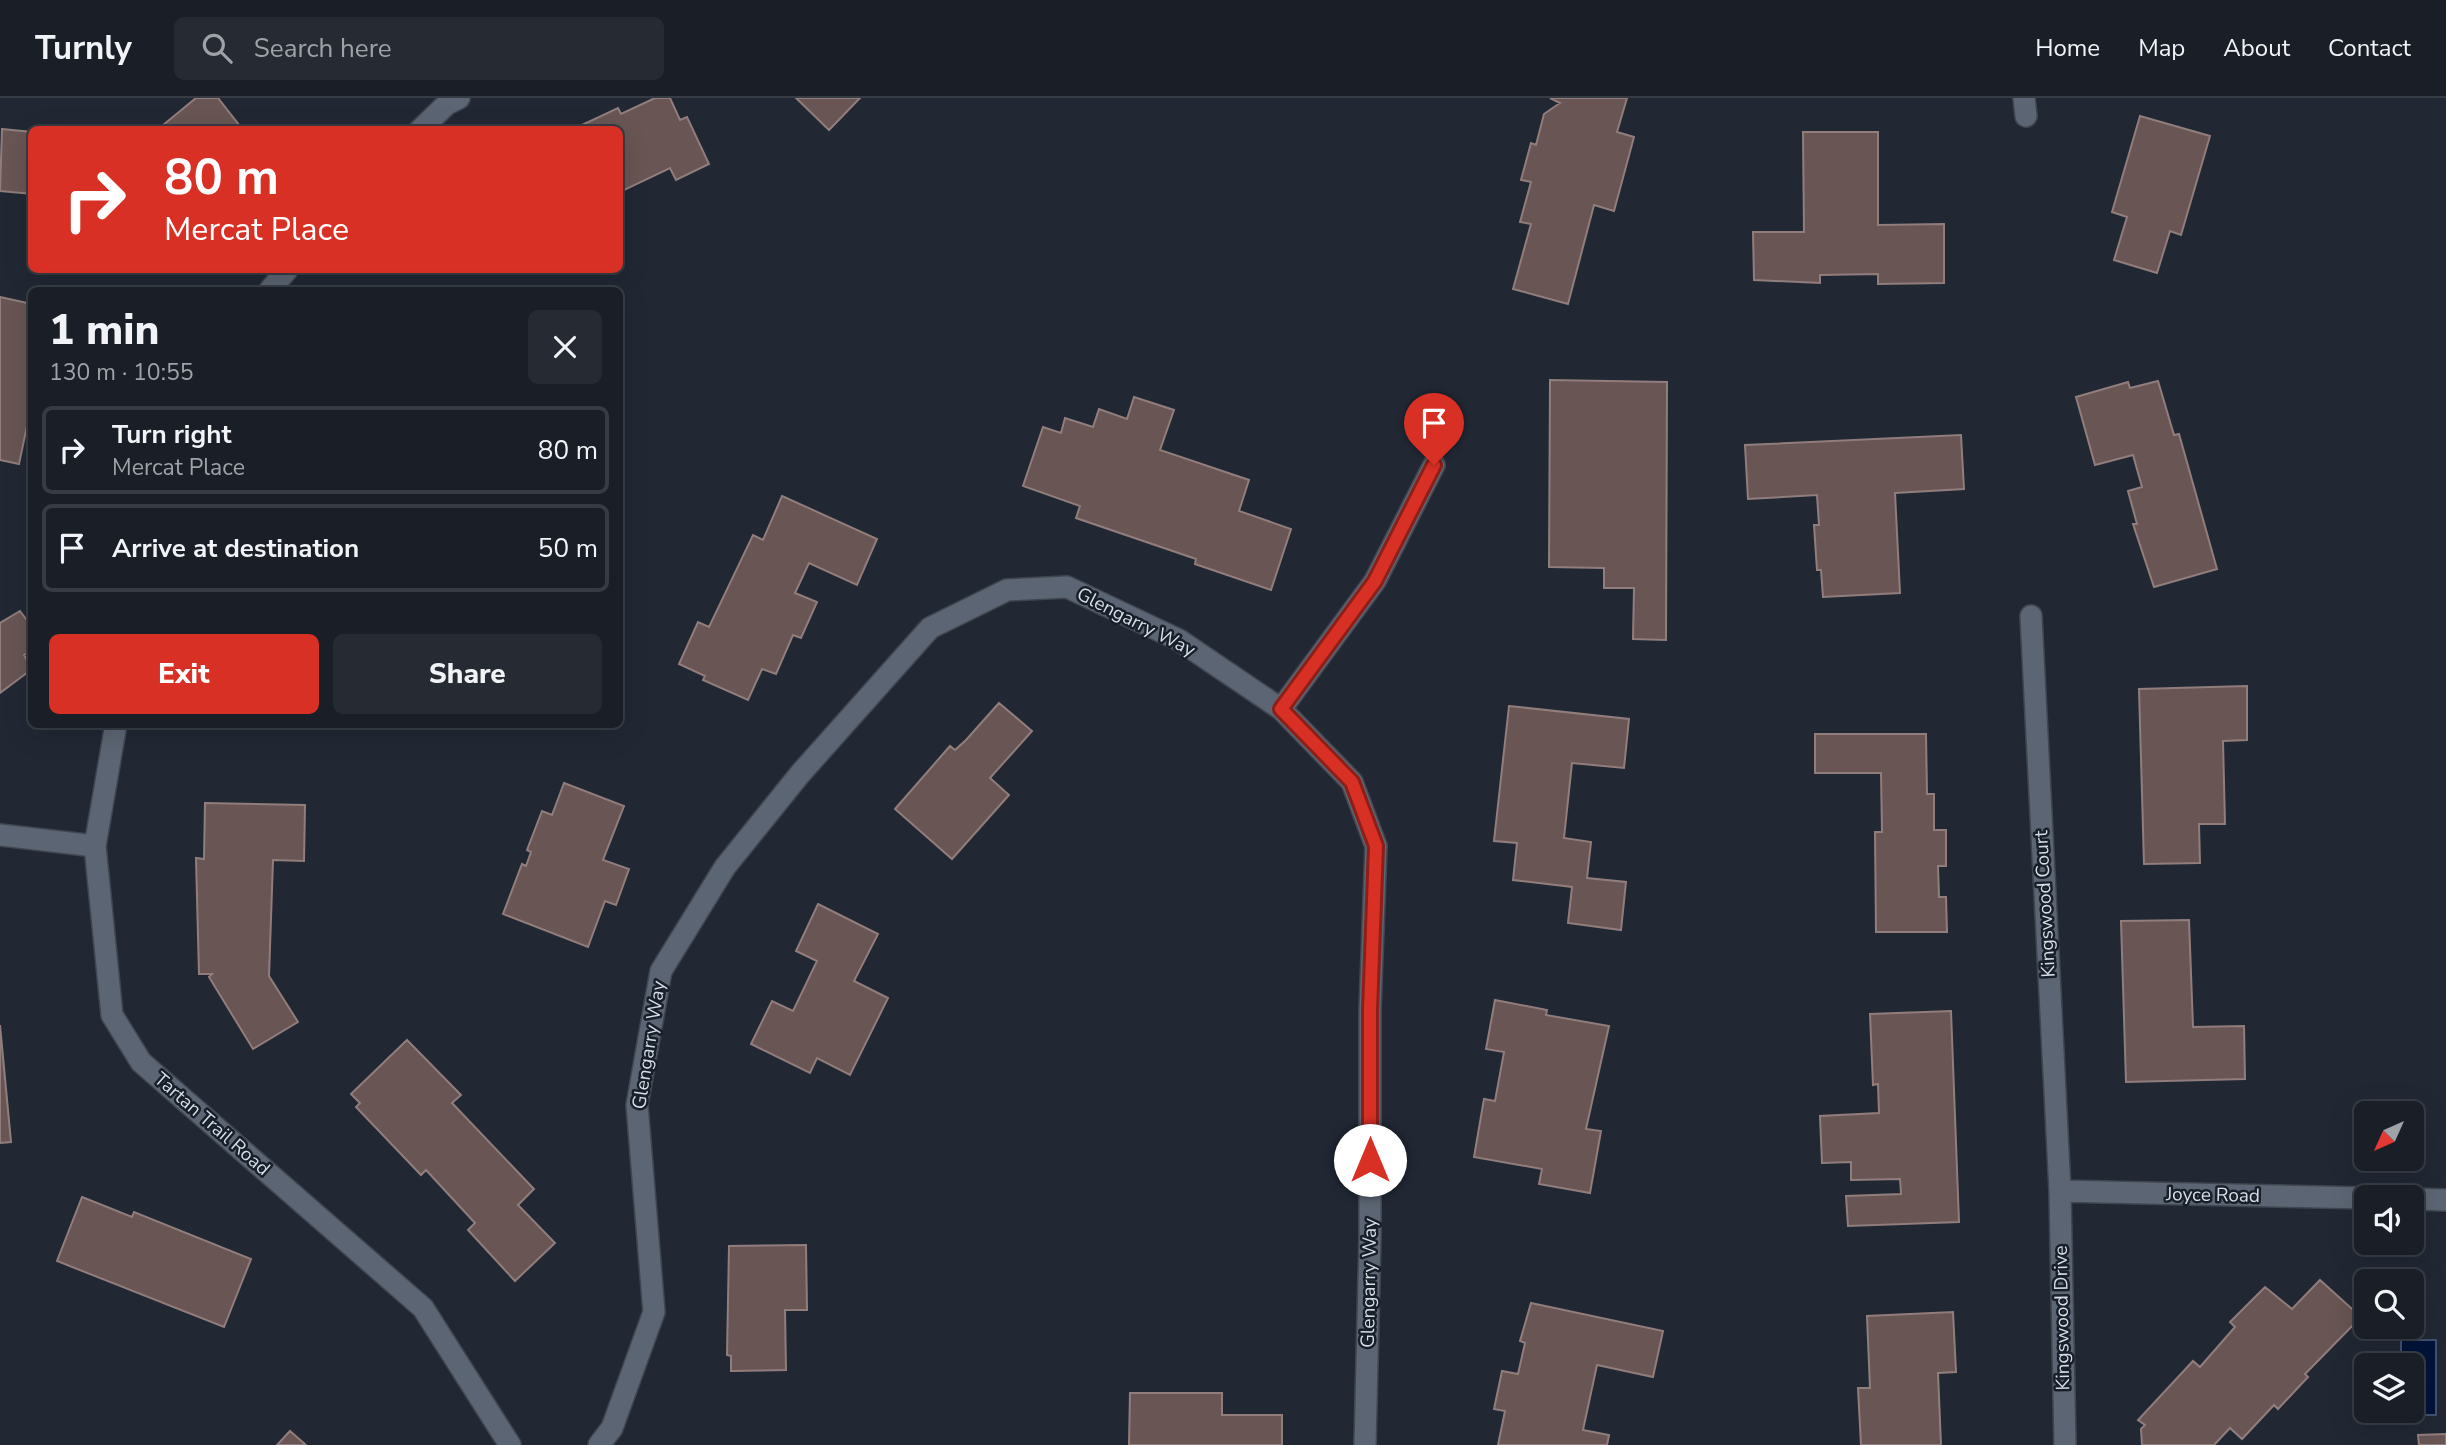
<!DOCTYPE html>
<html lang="en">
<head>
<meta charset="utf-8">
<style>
  :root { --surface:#191e27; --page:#262b33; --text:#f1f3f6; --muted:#9fa2a7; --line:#373c44; --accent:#d93025 }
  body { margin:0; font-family:"Nunito Sans",sans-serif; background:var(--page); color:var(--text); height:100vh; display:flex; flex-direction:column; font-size:26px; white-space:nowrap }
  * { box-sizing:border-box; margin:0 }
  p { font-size:23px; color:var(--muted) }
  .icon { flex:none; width:38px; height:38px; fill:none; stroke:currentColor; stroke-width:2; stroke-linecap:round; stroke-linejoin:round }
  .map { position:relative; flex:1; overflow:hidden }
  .sheet { position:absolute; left:28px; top:189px; width:595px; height:441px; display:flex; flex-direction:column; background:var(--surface); border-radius:10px; box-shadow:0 7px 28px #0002,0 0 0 2px var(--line) }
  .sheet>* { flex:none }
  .guide { position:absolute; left:28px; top:28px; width:595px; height:147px; border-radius:10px; box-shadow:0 7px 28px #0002,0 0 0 2px var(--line); background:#d93025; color:#fff; overflow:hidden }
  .needle { width:46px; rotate:225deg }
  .fabs { position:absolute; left:2354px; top:1003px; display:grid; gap:14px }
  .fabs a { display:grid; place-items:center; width:70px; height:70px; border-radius:10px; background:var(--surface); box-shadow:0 7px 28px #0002,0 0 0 2px var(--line); font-size:35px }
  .pin { position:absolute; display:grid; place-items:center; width:60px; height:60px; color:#fff; margin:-72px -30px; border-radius:50% 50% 50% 0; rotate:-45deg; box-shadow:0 0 7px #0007 }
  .pin .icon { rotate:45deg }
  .me { position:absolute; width:77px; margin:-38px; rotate:0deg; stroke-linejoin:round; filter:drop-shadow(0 0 5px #0008) }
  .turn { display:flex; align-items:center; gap:24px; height:147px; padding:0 21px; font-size:32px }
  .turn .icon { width:91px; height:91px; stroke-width:2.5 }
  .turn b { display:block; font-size:49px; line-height:60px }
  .round { display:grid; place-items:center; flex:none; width:74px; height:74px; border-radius:10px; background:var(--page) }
  .overview { display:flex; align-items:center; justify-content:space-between; height:119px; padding:0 21px }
  h1 { font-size:42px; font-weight:800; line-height:52px }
  .action { display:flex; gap:14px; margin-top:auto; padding:14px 21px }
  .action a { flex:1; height:80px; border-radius:10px; background:var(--accent); color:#fff; font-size:28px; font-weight:800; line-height:80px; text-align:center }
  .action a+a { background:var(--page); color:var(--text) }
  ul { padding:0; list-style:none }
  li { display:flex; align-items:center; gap:21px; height:88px; margin:0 14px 10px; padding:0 7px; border:4px solid var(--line); border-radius:10px }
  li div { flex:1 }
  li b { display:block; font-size:26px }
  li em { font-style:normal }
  header { display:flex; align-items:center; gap:42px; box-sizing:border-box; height:98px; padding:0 35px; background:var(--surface); border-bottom:2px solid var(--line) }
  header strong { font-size:33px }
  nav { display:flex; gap:38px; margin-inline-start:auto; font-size:24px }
  .search { width:490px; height:63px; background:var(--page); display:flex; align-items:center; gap:18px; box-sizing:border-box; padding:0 24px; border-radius:10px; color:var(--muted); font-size:26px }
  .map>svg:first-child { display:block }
</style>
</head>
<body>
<header>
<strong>Turnly</strong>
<div class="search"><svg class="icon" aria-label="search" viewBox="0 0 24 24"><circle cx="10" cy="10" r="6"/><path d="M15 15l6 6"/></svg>Search here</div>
<nav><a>Home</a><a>Map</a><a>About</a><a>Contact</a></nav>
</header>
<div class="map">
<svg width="2446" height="1347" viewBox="0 0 2446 1347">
  <rect width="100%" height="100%" fill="#212834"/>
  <path fill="#011439" stroke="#42506d" stroke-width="2" d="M2401,1242H2436V1317H2401V1313L2412,1312V1267H2401Z"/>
  <path fill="#685554" stroke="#917d7c" stroke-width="2" d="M196,0H218L243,32H157Z
    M655,0H670L680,22L687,19L709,66L676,82L670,70L620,94V32H585L582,27L618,10L621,16Z
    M796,0H860L829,32Z
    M1550,0H1627L1617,34L1634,39L1614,113L1594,107L1568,206L1513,191L1531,126L1520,124L1531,84L1521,82L1531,45L1536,47L1544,16L1560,5Z
    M2140,18L2210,38L2181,137L2170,133L2157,175L2114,162L2127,119L2112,114Z
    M2,31L32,34V96L0,93Z
    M1803,34H1878V127L1944,126V185L1878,186V176L1820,177V185L1754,182L1753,134H1804Z
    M0,199L32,206V304L19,366L0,362Z
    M1550,282L1667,284L1666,542L1633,541L1634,490H1604V470L1549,469Z
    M2158,283L2174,337L2179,336L2217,471L2154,489L2133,426H2137L2128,393L2142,389L2133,357L2095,367L2076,299L2128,284L2130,290Z
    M1134,299L1174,312L1160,352L1249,382L1239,413L1291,431L1271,492L1195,466L1196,461L1076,420L1080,408L1023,388L1043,329L1061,335L1065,320L1093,329L1099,311L1127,321Z
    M1961,337L1964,391L1895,395L1900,495L1823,499L1821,472H1817L1814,427H1819L1817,397L1748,401L1745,347Z
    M782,398L877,441L857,487L809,465L795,495L817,504L801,540L793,537L776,576L762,571L748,602L703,582L705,578L679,566L698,524L709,529L753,437L763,442Z
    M20,513L32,529V552L24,557L32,571L0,595V525Z
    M2247,588V642L2223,643L2225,726H2199L2200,765L2144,766L2139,591Z
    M999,605L1032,633L990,680L1009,697L952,761L895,711L950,648L955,652L966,642Z
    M1509,608L1629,621L1624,670L1572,665L1564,740L1591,744L1587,780L1626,784L1621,832L1568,825L1572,789L1513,782L1517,745L1494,743Z
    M1815,636H1926L1927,696H1934V732H1946V768H1938L1939,799H1946L1947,834H1876L1875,734H1882L1881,675H1815Z
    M564,685L624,708L603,762L629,771L616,807L605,803L588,849L503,816L522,766L526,768L531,754L527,752L542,713L552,717Z
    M205,705L305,707L304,763L273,762L269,878L298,924L253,951L209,879L212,876H199L196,760L204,761Z
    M818,806L878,836L854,883L888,900L850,977L817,960L810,975L751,946L772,903L793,913L817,863L796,853Z
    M2189,822L2193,929L2244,928L2245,981L2126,984L2121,823Z
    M1495,902L1547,912L1546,917L1609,928L1586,1031L1601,1033L1590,1095L1539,1086L1542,1071L1474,1059L1484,1001L1495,1003L1504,954L1486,951Z
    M1951,913L1959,1124L1848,1128L1846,1098L1901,1096L1900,1081L1851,1082V1064L1822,1065L1820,1018L1879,1015L1878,986L1873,987L1870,916Z
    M0,927L11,1044L0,1045Z
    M407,942L461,997L452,1005L534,1091L518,1107L555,1145L515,1183L468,1132L475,1125L426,1072L421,1077L356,1009L360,1005L351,996Z
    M82,1099L132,1119L134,1114L251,1161L224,1229L57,1163Z
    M806,1147L807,1212H785L786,1272L731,1273V1258L727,1257L729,1148Z
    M2320,1182L2361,1219L2305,1276L2308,1279L2278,1311L2274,1307L2242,1341L2230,1330L2214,1347H2142L2141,1331L2145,1327L2138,1322L2193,1263L2200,1269L2235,1229L2230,1224L2265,1189L2292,1211Z
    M1531,1205L1663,1233L1653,1279L1597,1267L1583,1332L1609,1337L1607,1347H1498L1505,1313L1494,1311L1502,1273L1518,1276L1525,1245L1520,1243Z
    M1953,1214L1956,1274L1938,1275L1941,1347H1861L1858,1290H1870L1867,1218Z
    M1130,1295H1222V1317H1282V1347H1129Z
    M290,1333L306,1347H277Z
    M2446,1336V1347H2419L2418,1337Z"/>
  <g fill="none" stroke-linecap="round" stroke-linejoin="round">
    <defs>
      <path id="street" d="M2024,0L2026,18
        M420,32L447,6L459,0
        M270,192L287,172
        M2031,518L2060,1093L2065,1347
        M1281,611L1375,483L1434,367
        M116,626L95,748L112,917L141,964L423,1210L510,1347
        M0,737L95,748
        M2060,1093L2366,1100
        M2412,1101L2446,1102
        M599,1347L612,1330L654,1214L637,1007L661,873L725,769L800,676L930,530L1007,492L1067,489L1179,542L1281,611L1352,684L1376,748L1370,912V1138L1365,1347"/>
    </defs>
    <use href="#street" stroke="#404650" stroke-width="24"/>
    <use href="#street" stroke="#5c6573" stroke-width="21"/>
  </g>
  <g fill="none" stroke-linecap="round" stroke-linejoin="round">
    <defs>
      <path id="route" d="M1370,1062V912L1376,748L1352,684L1281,611L1375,483L1434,367"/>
    </defs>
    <use href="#route" stroke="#8d1f18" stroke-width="18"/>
    <use href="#route" stroke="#d93025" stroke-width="12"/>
  </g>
  <g text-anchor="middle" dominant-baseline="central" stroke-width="5" stroke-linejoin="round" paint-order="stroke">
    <g font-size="19" fill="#d8dde5" stroke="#171f2a">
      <text transform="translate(1136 524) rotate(27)">Glengarry Way</text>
      <text transform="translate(2045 806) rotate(-93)">Kingswood Court</text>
      <text transform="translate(649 947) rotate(-81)">Glengarry Way</text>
      <text transform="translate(212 1026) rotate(41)">Tartan Trail Road</text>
      <text transform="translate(2213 1097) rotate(1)">Joyce Road</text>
      <text transform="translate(1369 1185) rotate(-89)">Glengarry Way</text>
      <text transform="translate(2062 1220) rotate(-91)">Kingswood Drive</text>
    </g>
  </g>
</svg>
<div class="fabs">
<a><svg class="needle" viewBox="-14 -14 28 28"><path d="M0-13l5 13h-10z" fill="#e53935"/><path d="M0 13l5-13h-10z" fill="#9fa2a7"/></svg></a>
<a><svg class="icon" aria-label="sound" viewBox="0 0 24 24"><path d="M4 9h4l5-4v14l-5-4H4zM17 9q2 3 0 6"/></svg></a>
<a><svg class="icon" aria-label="search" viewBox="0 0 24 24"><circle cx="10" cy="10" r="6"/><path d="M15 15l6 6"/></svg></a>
<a><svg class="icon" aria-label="layers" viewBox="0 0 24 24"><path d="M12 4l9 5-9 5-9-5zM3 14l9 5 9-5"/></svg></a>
</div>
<div class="pin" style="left:1434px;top:367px;background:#d93025"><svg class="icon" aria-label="arrive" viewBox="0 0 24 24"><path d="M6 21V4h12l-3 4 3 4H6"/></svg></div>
<svg class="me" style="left:1370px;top:1062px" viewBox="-20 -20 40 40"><circle r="19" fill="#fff"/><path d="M0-13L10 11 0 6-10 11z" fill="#d93025"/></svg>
<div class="guide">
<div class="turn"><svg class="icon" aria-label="right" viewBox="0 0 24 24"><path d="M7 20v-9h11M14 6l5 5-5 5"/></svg><div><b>80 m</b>Mercat Place</div></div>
</div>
<section class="sheet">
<div class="overview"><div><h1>1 min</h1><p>130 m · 10:55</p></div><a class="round"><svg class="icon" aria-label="close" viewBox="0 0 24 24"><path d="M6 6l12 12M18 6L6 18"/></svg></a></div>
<ul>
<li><svg class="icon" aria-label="right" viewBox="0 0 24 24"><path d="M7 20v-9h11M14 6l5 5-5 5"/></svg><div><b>Turn right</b><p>Mercat Place</p></div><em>80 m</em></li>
<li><svg class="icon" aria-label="arrive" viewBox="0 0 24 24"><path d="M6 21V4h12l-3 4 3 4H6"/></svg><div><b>Arrive at destination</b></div><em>50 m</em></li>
</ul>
<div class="action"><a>Exit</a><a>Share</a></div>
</section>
</div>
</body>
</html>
